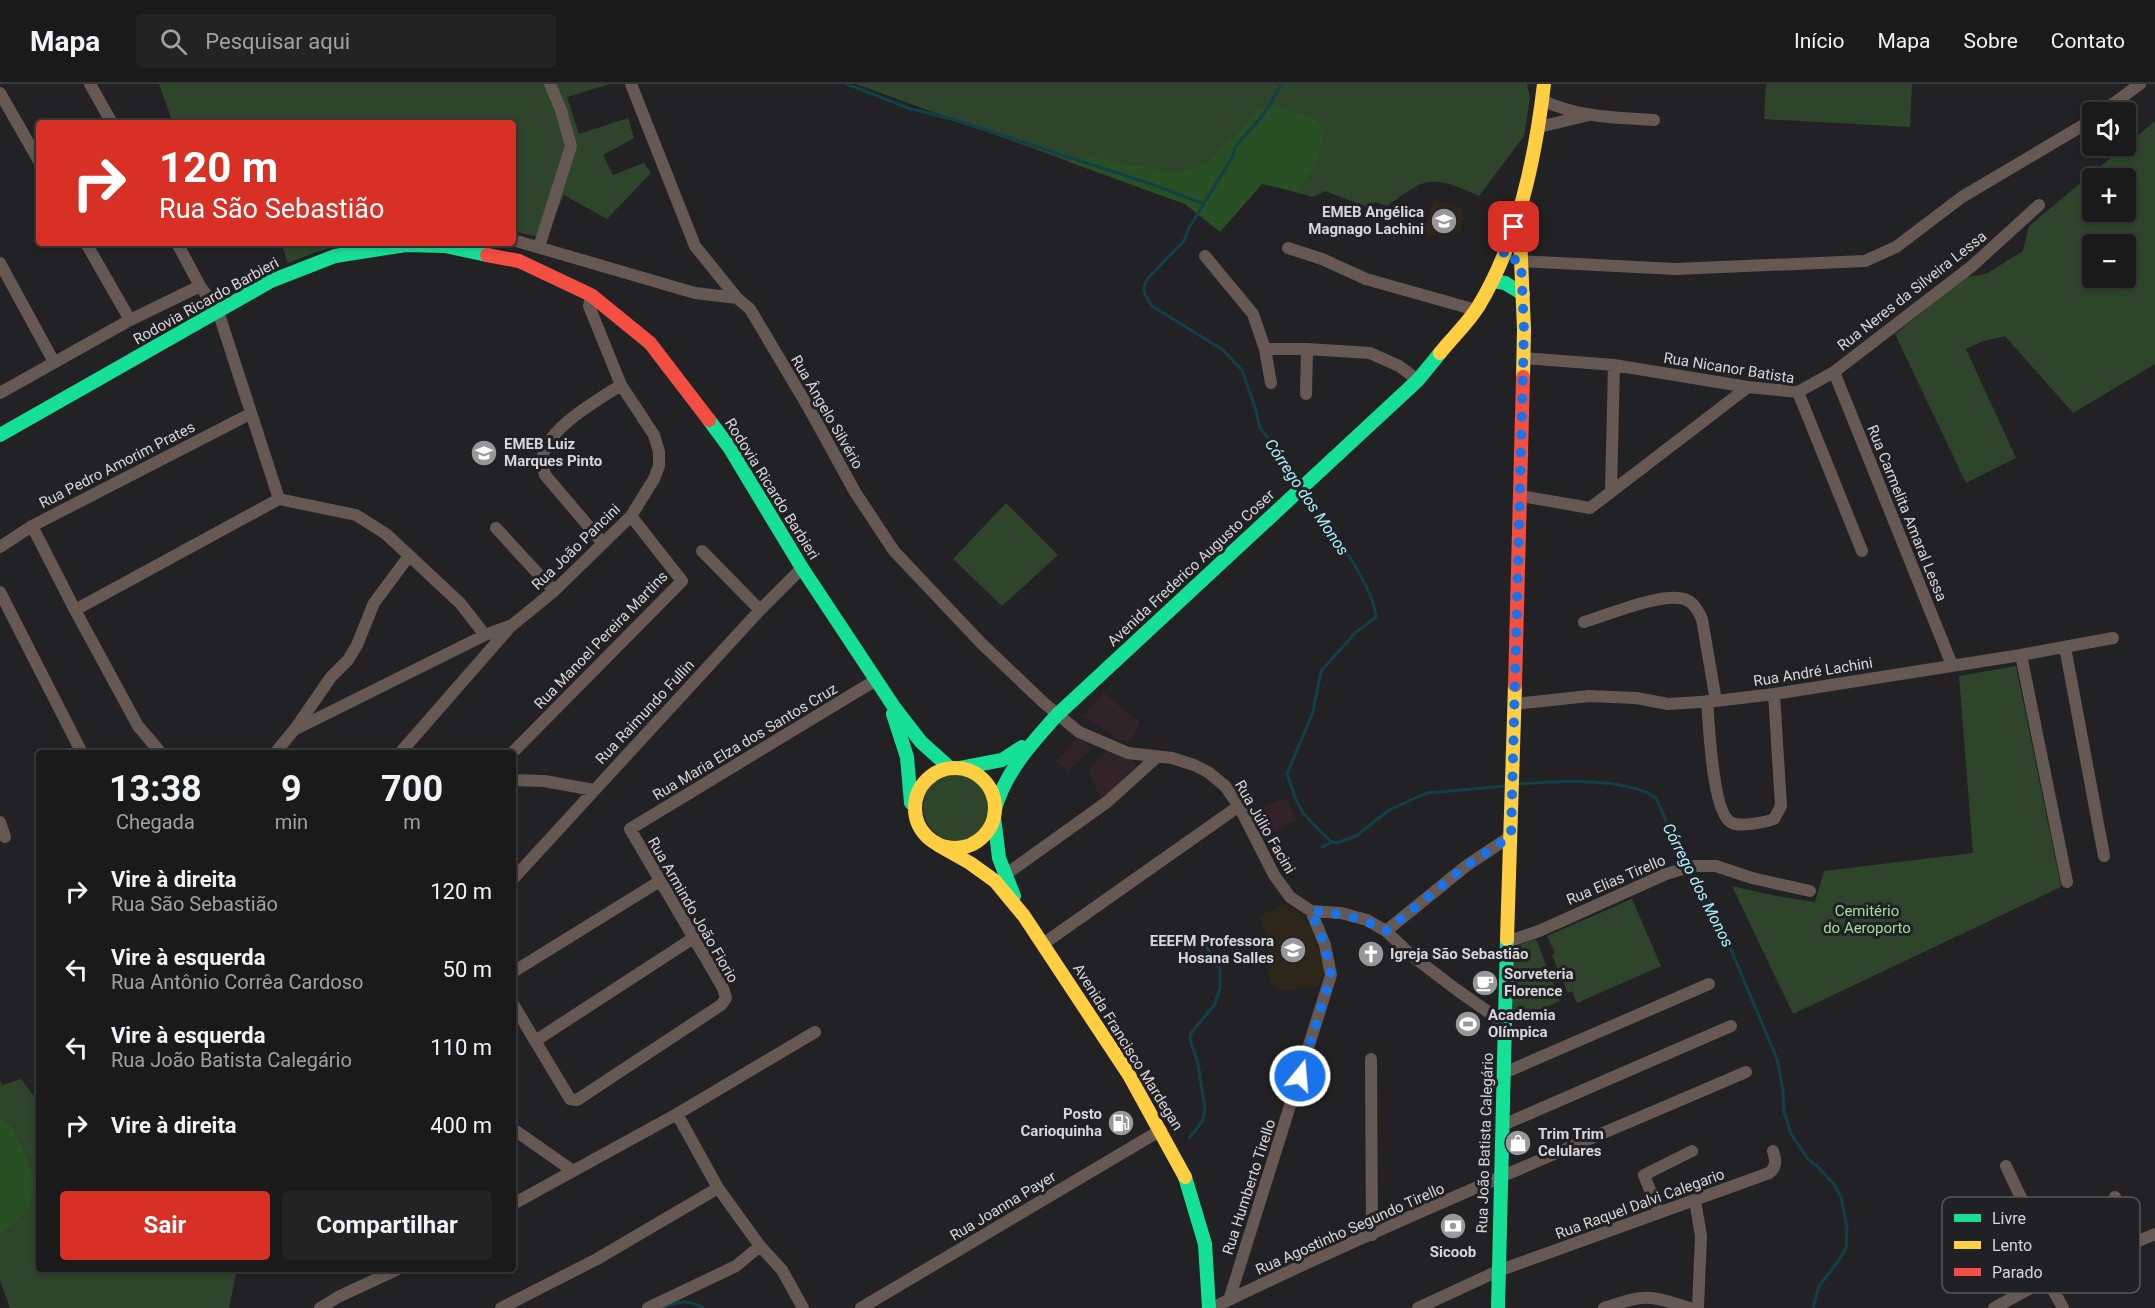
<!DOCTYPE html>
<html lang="pt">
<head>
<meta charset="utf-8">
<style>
  :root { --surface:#1a1a1b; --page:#232324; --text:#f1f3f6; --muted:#9fa1a3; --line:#38383a; --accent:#d93025 }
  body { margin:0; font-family:Roboto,sans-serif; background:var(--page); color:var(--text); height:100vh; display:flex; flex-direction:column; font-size:22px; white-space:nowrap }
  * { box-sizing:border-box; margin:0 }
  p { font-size:20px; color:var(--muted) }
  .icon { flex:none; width:33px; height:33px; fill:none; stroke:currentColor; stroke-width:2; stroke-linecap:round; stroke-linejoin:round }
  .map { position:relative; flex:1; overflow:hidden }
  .details { position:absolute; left:36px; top:666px; width:480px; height:522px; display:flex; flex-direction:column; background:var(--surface); border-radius:6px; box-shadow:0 3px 9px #0003,0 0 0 2px var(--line) }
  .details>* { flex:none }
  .top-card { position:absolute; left:36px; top:36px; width:480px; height:126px; border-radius:6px; box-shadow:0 3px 9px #0003,0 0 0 2px var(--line); background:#d93025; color:#fff; overflow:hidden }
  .controls { position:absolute; left:2082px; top:18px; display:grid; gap:12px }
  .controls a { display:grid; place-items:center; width:54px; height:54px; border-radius:6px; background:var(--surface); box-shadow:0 3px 9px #0003,0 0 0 2px var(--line); font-size:30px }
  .pin { position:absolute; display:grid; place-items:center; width:51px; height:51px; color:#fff; margin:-26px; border-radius:12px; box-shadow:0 3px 9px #0006 }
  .me { position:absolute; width:66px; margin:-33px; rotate:17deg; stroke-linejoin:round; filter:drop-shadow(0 0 4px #0008) }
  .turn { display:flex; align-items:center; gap:21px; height:126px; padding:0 24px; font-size:27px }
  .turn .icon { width:78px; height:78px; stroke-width:2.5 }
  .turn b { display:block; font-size:42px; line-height:51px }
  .eta { display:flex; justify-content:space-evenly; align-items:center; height:102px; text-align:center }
  .eta b { font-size:36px; font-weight:700; line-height:42px }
  .primary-button { display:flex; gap:12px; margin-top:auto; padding:12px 24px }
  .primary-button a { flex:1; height:69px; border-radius:6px; background:var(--accent); color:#fff; font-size:24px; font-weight:700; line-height:69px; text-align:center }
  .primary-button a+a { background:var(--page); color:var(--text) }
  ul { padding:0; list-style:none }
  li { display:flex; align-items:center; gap:18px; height:78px; padding:0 24px }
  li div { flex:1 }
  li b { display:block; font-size:22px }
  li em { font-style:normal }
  header { display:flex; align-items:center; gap:36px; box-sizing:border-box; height:84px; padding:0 30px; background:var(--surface); border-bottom:2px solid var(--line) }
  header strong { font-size:28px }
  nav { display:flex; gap:33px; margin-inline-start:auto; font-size:21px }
  .search { width:420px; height:54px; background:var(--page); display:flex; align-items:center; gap:15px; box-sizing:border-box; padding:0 21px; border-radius:6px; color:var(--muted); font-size:22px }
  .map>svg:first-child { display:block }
</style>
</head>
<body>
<header>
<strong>Mapa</strong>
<div class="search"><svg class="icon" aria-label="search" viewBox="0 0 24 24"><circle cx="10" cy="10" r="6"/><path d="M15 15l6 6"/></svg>Pesquisar aqui</div>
<nav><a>Início</a><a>Mapa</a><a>Sobre</a><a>Contato</a></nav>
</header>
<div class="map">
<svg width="2155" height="1224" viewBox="0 0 2155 1224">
  <rect width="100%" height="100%" fill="#222224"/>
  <path fill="#322329" d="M1104,609L1134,634L1140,637L1130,658L1114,654L1115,652L1082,632Z
    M1080,651L1091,665L1068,688L1056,677Z
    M1106,666L1126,671L1137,681L1102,716L1088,688Z
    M1285,714L1297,736L1266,752L1255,726Z"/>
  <path fill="#2f261a" d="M1434,116L1464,124L1460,149L1421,153Z
    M1286,820L1300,830L1311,844L1325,885L1319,903L1280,907L1271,900L1267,879L1271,877L1264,856L1268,852L1260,835L1267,828Z"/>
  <path fill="#2e452b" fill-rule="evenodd" d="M159,0H610L567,13L579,50L628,34L634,54L603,71L613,91L644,79L651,89L607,135L564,111L544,154L513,147V39H173Z
    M856,0H1527L1530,14L1524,52L1479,112C1464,105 1445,96 1428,98C1416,100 1397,115 1387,122L1375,118L1370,124L1325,107L1313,113L1249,95L1185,120Z
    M1766,0H1912L1910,43L1764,35Z
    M2155,37V280L2073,329L2005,252L1981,258L1966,265L2016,374L1966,399L1895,250L1966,193L1986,190L2023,167L2029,142ZM2092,94H2126V128H2092ZM2092,160H2126V194H2092Z
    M281,159H349L316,168L288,179Z
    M1006,419L1058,471L1002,522L953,475Z
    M2016,582L2061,803L1793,930L1732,802L1776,812L1815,818L1824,787L1973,769L1959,592Z
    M923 723a34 34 0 1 1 68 0a34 34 0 1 1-68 0Z
    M1632,815L1661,882L1577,919L1572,907L1568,909L1552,871L1555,869L1547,852Z
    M1536,855L1560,917L1513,937V863Z
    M21,995L37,1016L39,1015V1185H237L229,1224H10L0,1196V1149L12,1142L30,1080L12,1041L0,1033V996L2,1001Z"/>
  <path fill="#294f24" d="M1274,22L1313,33L1324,46L1319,74L1297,108L1262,100L1220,148L1185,120L1069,78L1068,76L1097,74L1173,89L1192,85L1209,77L1241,46L1256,27Z
    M0,1033L12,1041L30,1080L34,1100L30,1122L12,1142L0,1149Z"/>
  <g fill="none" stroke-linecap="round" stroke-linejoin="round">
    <path stroke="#104148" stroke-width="3" d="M847,0L908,24L952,35L1151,100L1204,120
      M1282,0L1263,31L1235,63L1233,72L1189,144L1184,157L1148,194L1144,202V209L1152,222L1223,266L1242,286L1255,323L1260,344L1286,377L1289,388L1297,399
      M1304,409C1325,436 1373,500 1376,533L1355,549L1321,587L1313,628L1287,690L1296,716L1303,729L1322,749L1332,758L1337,759L1356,752L1389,726L1427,709L1505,702
      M1518,700C1553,697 1626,693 1656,714L1686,782
      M1322,763L1332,758
      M1689,788L1710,818L1722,844L1777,975L1783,1006L1784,1027L1791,1050L1808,1075L1817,1082L1833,1099L1841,1113L1847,1144L1846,1164L1839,1176L1819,1202L1813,1224
      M1189,1054L1202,1038L1205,1026L1198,980L1190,955L1191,949L1215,920L1220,904V886L1204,858
      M663,1224C678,1217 688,1215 703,1224"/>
    <path stroke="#665853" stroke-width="12" d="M90,0L112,39
      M631,0L695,162L737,214L750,225L810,326L855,408L894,467L982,560L1044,619L1079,648L1128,669L1172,674L1194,681L1208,688L1225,702L1239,722L1274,791L1290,813L1311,827L1341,829L1367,836L1386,847L1411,871L1457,906L1504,939
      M0,9L39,77
      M1542,16C1576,33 1617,34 1654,36
      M2102,28L2140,0
      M1539,43L1589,31
      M513,156L695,209L737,214
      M86,159L130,236
      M177,159L200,202L218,227L279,415
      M539,163L571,62L561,26L550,0
      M1288,164L1322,175L1366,195L1476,226
      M1205,172L1253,230L1265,265L1271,299
      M1521,177L1675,185L1865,177L1896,163L1962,113L2092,36
      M0,179L54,278
      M1265,265H1307L1370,269L1399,282L1418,296
      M1523,274L1614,281L1748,303L1798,308L1834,288L1972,182L2039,121
      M1834,288L1952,581
      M1798,308L1862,467
      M0,309L130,236L200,202
      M1306,310L1307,265
      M1611,408L1614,281
      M1521,412L1590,424L1748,303
      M279,415L356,431L386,450L460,519L485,551
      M32,442L75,526L138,642L161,669
      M496,444L554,507
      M602,458L545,391C544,387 542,381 542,377C543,346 598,316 621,301
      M0,463L32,442L250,330
      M702,467L760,526
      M0,508L82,669
      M75,526L279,415
      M1584,538C1607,531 1663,508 1684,515C1694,518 1698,527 1702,535L1716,617
      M2065,563L2104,772
      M2021,571L2067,798
      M1707,617C1709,639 1712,731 1732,739C1741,743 1766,738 1774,735L1781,722L1774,610
      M1515,620L1589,612L1636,614L1668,620L1716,617L1774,610L2021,571L2113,554
      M295,645L331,593L348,576L357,561L374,519L409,472
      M275,669L294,646L485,551L510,542
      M400,669L511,542L554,507L631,432L654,395L659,382V368L654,351L621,301L589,222L591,211
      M512,669L682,497L631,432
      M513,696L544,697L594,706
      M0,738L5,753
      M1005,791L1107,718L1157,673
      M513,795L760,526L802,484
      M1386,847L1466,782L1511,752
      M1507,858L1539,847L1666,790L1693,782H1716L1752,794L1810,807
      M1043,860L1239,722
      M513,888L660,797
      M513,920L570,1015L577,1016L721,921L726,914L723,904L630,745L876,596
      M535,957L695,853
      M1371,975L1372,1151
      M1504,989L1709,900
      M677,1030L718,1104L760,1162L782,1186L803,1224
      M1503,1041L1731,942
      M513,1045L573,1087
      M2006,1082L2057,1190
      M2115,1113L2135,1158
      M1695,1116L1701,1152L1698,1224
      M513,1120L677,1030L815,948
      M1659,1129L1644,1091L1692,1067
      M2047,1195L2063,1224
      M1229,1216L1331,891L1325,861L1311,827
      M320,1224L338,1213L398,1185
      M501,1224L597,1175L718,1104
      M648,1224L736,1182L760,1162
      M861,1224L1161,1046
      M1212,1224C1387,1139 1567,1065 1746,988
      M1418,1224L1498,1187L1769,1089C1777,1083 1776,1076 1773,1067
      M1604,1224C1646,1210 1648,1211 1690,1224
      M1994,1224L2047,1195L2155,1150"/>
    <path stroke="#16e098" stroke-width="14" d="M1493,197L1505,199L1523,210
      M709,336L729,363L802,484L894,623L921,658L950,684
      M0,351L271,197L335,172L406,161L445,162L487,171
      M893,630L907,673L911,719
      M960,684L1002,676L1022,663
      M995,725C1006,687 1031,660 1057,631L1418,296L1440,269
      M994,733L999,774L1014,812
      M1185,1093L1205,1160L1209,1224
      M1498,1224L1507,855"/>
    <path stroke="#ffcf43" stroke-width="14" d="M1519,128L1524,245L1523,293
      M1440,269C1452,254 1467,240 1478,223C1518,157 1535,76 1544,0
      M915 724a40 40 0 1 1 80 0a40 40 0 1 1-80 0Z
      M938,761L970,779L995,797L1024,832L1129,991L1185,1093
      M1507,855L1515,601"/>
    <path stroke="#f24e42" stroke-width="14" d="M487,171L519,177L591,211L650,259L709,336
      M1515,601L1523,293"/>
  </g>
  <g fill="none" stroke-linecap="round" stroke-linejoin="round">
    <path stroke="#1a73e8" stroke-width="10" stroke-dasharray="0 18" d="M1300,992L1331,891L1325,861L1311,827C1339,829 1361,833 1386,847L1466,782L1511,752L1524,246L1521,177L1502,173L1514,143"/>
  </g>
  <defs>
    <symbol id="school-disc" viewBox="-11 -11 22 22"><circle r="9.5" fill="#98989a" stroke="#212125"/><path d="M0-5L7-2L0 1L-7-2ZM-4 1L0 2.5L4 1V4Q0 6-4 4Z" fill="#fff"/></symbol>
    <symbol id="church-disc" viewBox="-11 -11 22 22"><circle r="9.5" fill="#98989a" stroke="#212125"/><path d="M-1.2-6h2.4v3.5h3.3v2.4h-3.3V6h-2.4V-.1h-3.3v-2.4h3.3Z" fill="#fff"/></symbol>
    <symbol id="cafe-disc" viewBox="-11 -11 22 22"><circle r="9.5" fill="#98989a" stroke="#212125"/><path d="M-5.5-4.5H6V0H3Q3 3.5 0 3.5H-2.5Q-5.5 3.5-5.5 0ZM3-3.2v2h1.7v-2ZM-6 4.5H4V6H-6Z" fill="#fff"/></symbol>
    <symbol id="stadium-disc" viewBox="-11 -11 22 22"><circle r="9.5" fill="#98989a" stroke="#212125"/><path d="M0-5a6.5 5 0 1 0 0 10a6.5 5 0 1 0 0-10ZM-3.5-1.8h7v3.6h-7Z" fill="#fff"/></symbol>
    <symbol id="fuel-disc" viewBox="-11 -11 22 22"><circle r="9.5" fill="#98989a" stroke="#212125"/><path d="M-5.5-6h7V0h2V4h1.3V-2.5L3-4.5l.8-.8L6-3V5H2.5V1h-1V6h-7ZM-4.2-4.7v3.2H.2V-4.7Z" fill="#fff"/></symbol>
    <symbol id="shop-disc" viewBox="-11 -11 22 22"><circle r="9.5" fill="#98989a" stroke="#212125"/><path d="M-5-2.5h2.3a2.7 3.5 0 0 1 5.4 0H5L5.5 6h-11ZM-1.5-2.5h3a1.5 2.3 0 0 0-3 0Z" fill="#fff"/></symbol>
    <symbol id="bank-disc" viewBox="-11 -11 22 22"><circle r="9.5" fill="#98989a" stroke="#212125"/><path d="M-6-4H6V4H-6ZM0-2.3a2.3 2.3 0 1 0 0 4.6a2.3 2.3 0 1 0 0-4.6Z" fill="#fff"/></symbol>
  </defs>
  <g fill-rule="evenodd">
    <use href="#school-disc" x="1429" y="122" width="30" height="30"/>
    <use href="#school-disc" x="469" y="354" width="30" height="30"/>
    <use href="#school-disc" x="1278" y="851" width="30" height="30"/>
    <use href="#church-disc" x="1356" y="855" width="30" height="30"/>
    <use href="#cafe-disc" x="1470" y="884" width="30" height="30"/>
    <use href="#stadium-disc" x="1453" y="925" width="30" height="30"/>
    <use href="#fuel-disc" x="1106" y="1024" width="30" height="30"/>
    <use href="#shop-disc" x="1503" y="1044" width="30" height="30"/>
    <use href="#bank-disc" x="1438" y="1127" width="30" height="30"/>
  </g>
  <g text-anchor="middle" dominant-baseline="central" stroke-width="6" stroke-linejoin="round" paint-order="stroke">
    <g font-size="15" font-weight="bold" fill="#d7d7da" stroke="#212125" text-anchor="start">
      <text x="1424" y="128" text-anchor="end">EMEB Angélica<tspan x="1424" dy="17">Magnago Lachini</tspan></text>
      <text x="504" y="360">EMEB Luiz<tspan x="504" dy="17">Marques Pinto</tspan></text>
      <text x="1274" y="857" text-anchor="end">EEEFM Professora<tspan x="1274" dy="17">Hosana Salles</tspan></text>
      <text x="1390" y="870">Igreja São Sebastião</text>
      <text x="1504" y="890">Sorveteria<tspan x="1504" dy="17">Florence</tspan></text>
      <text x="1488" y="931">Academia<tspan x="1488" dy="17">Olímpica</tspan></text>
      <text x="1102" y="1030" text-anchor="end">Posto<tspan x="1102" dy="17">Carioquinha</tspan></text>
      <text x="1538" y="1050">Trim Trim<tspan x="1538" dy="17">Celulares</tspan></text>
      <text x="1453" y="1168" text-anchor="middle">Sicoob</text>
    </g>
    <g font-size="15" fill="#d7d7da" stroke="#212125">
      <text transform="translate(1912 207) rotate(-38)">Rua Neres da Silveira Lessa</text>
      <text transform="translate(206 217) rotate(-29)">Rodovia Ricardo Barbieri</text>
      <text transform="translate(1729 284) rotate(9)">Rua Nicanor Batista</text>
      <text transform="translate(827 328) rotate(60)">Rua Ângelo Silvério</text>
      <text transform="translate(117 381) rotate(-27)">Rua Pedro Amorim Prates</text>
      <text transform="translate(772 405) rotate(58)">Rodovia Ricardo Barbieri</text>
      <text transform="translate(1907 429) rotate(68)">Rua Carmelita Amaral Lessa</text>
      <text transform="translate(576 463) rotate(-44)">Rua João Pancini</text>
      <text transform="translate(1191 484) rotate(-43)">Avenida Frederico Augusto Coser</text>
      <text transform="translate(601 556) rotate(-46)">Rua Manoel Pereira Martins</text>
      <text transform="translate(1813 588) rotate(-9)">Rua André Lachini</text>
      <text transform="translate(645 628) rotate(-47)">Rua Raimundo Fullin</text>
      <text transform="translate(745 658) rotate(-31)">Rua Maria Elza dos Santos Cruz</text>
      <text transform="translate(1265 743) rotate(60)">Rua Júlio Facini</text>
      <text transform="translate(1616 796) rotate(-23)">Rua Elias Tirello</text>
      <text transform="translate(693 826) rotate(60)">Rua Armindo João Fiorio</text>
      <text transform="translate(1128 963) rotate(58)">Avenida Francisco Mardegan</text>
      <text transform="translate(1485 1059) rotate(-88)">Rua João Batista Calegário</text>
      <text transform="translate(1249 1103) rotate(-72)">Rua Humberto Tirello</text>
      <text transform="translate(1640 1120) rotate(-20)">Rua Raquel Dalvi Calegario</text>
      <text transform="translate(1003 1122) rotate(-31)">Rua Joanna Payer</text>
      <text transform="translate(1350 1145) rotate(-24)">Rua Agostinho Segundo Tirello</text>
    </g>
    <g font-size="15" fill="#9ee095" stroke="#212125">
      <text x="1867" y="827">Cemitério<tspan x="1867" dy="17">do Aeroporto</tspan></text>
    </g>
    <g font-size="16" font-style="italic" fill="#a9f1fe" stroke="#212125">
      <text transform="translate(1307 413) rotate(56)">Córrego dos Monos</text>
      <text transform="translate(1698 801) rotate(63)">Córrego dos Monos</text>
    </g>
  </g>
  <rect x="1942" y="1113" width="198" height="96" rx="9" fill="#212125" stroke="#58585b" stroke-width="1.5"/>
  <rect x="1954" y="1130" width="27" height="8" fill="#16e098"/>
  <rect x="1954" y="1157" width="27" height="8" fill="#ffcf43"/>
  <rect x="1954" y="1184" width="27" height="8" fill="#f24e42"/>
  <g font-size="16" fill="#d7d7da">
    <text x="1992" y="1140">Livre</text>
    <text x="1992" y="1167">Lento</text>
    <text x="1992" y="1194">Parado</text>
  </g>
</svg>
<div class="controls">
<a><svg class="icon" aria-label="sound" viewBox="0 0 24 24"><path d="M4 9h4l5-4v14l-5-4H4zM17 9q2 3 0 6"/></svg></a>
<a>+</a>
<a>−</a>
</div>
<div class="pin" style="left:1514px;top:143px;background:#d93025"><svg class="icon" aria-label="arrive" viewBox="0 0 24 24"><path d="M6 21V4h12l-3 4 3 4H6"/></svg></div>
<svg class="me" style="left:1300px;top:992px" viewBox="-20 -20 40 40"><circle r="17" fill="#1a73e8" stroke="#fff" stroke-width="3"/><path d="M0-11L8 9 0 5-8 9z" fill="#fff"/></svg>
<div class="top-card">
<div class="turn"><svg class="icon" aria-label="right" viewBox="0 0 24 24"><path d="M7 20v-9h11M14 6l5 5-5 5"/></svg><div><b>120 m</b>Rua São Sebastião</div></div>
</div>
<section class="details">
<div class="eta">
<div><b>13:38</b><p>Chegada</p></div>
<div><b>9</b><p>min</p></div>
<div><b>700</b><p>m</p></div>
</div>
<ul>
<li><svg class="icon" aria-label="right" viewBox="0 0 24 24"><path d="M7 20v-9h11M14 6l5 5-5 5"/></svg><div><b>Vire à direita</b><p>Rua São Sebastião</p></div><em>120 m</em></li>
<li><svg class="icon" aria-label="left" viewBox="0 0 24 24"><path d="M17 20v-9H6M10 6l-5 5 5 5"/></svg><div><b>Vire à esquerda</b><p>Rua Antônio Corrêa Cardoso</p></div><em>50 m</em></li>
<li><svg class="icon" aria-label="left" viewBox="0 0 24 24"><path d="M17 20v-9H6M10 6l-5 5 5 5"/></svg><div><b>Vire à esquerda</b><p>Rua João Batista Calegário</p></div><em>110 m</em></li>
<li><svg class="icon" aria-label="right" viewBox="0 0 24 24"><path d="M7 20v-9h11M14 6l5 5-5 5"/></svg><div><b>Vire à direita</b></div><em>400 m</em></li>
</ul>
<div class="primary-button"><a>Sair</a><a>Compartilhar</a></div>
</section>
</div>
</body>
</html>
